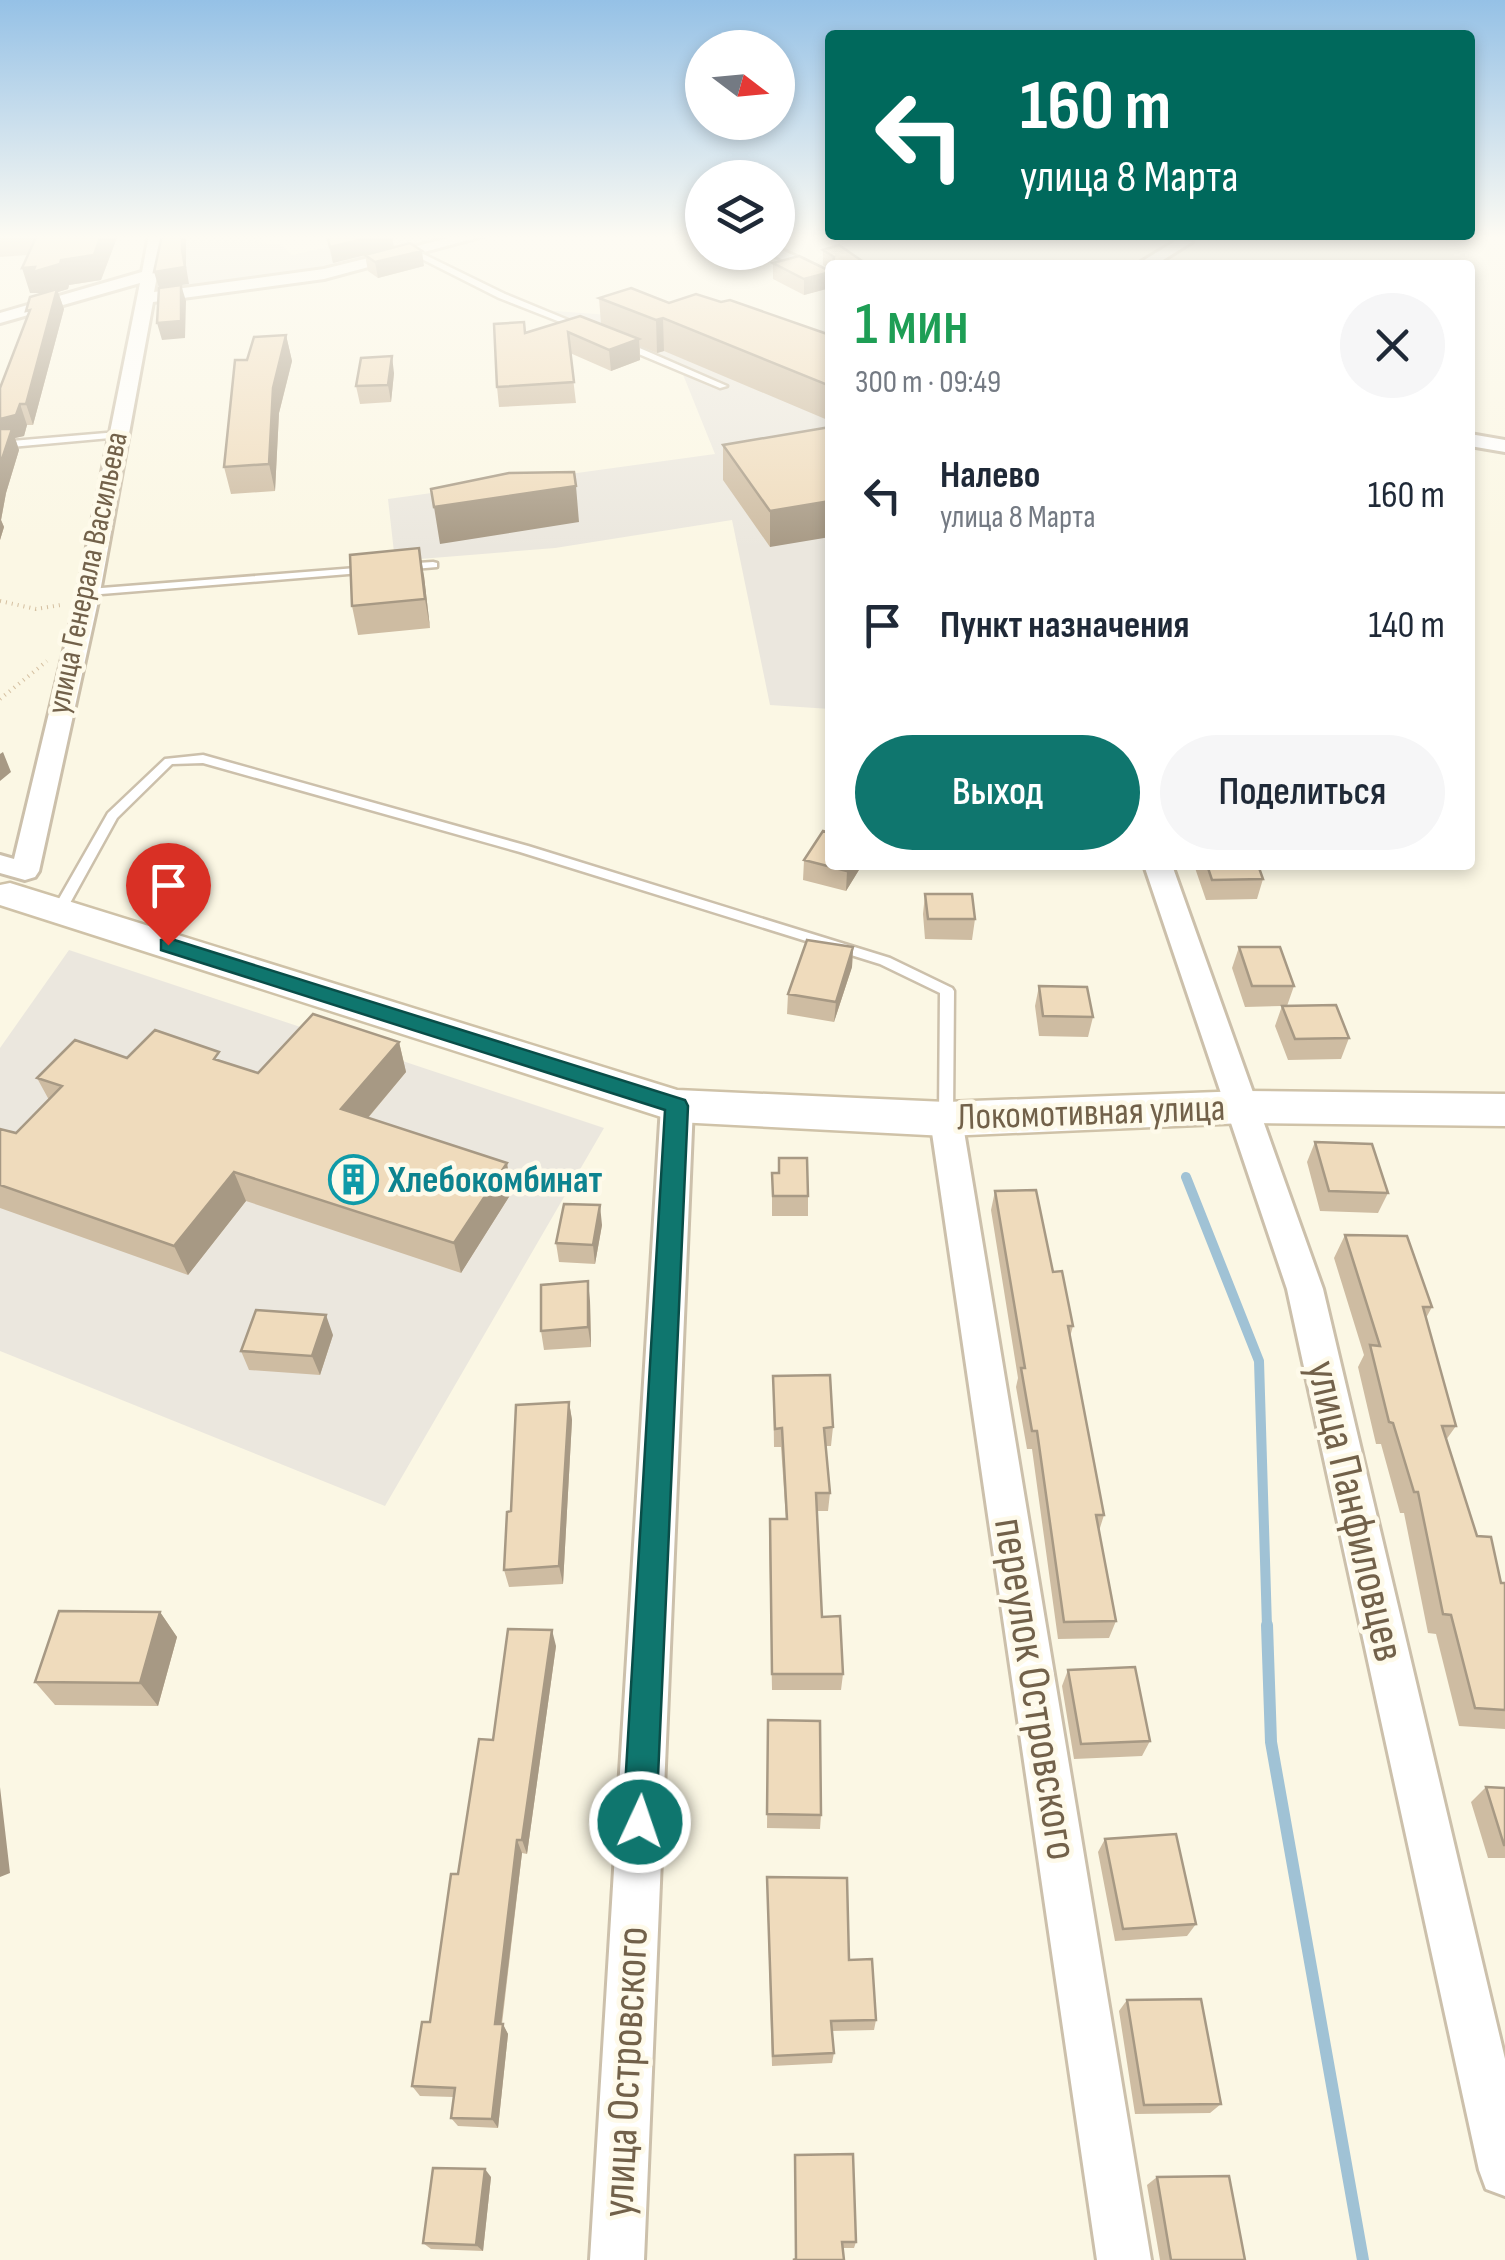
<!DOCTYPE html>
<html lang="ru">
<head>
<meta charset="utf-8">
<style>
  :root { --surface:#fff; --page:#f6f6f7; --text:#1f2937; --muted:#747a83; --accent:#0f766e }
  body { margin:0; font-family:"Sofia Sans Condensed",sans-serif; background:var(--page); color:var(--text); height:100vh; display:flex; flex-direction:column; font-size:38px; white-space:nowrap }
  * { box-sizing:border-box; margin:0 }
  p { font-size:32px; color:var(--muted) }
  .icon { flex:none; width:55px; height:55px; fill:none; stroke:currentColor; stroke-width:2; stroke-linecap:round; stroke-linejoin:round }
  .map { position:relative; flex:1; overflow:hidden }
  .sheet { position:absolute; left:825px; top:260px; width:650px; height:610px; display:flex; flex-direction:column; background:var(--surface); border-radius:10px; box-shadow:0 5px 15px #0003 }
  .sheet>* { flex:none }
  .hud { position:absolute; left:825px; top:30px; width:650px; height:210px; border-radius:10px; box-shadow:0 5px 15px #0003; background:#00695c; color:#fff; overflow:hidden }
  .needle { width:65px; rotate:106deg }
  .fabs { position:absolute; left:685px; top:30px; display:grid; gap:20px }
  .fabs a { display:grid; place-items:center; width:110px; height:110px; border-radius:50%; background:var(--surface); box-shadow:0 5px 15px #0003; font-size:50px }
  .pin { position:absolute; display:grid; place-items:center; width:85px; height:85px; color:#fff; margin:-102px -42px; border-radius:50% 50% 50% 0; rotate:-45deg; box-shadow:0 0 10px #0007 }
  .pin .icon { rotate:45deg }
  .me { position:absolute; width:110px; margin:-55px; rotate:3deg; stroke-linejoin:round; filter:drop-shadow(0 0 8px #0008) }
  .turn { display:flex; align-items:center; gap:35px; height:210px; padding:0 30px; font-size:45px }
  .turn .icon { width:130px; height:130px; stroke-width:2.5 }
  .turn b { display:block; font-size:70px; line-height:85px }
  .round { display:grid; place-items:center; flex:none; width:105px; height:105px; border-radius:52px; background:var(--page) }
  .head { display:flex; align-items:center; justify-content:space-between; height:170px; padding:0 30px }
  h1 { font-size:60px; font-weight:600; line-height:75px; color:#1e9e55 }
  .button { display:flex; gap:20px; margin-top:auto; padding:20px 30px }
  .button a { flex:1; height:115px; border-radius:60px; background:var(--accent); color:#fff; font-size:40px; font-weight:600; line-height:115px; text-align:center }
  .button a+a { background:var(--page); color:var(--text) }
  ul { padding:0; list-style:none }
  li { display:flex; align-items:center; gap:30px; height:130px; padding:0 30px }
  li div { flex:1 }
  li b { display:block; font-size:38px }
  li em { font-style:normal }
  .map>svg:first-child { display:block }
</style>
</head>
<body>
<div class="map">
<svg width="1505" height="2260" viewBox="0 0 1505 2260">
  <rect width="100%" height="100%" fill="#fbf7e4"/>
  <path fill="#ebe7de" d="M171,235H265L262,243L280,244L292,255L381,235H474L341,266L148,295Z
    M527,309L830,331V709L770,705L732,520L555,548L395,561L388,499L715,454L682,372Z
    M69,950L604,1128L385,1506L0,1351V1048Z"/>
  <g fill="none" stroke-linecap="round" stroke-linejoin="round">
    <path stroke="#a0c2d5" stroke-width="10" d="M1186,1177L1259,1361L1267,1627"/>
    <path stroke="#a0c2d5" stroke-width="12" d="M1267,1625L1271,1742L1363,2260"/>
    <defs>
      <path id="service" d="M413,249L505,294L585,327L578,329L499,298L410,253Z
        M622,343H628L727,386L720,388L622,347Z
        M118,432L122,435L121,437L0,448V442Z
        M433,562L437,563V567L402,570L397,567L402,564Z
        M369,567L374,570L373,572L89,595L84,592L89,589Z
        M203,755L528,846L890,958L952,988L954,991L953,1119L946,1125L939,1119L940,993L880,964L520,852L203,763L172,764L117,818L64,914H54L52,911L108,813L165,759Z"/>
      <path id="minor" d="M149,235H165L154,292L324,269L461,235H487L324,279L153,302L100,592L39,871L35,877L25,880L0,873V855L14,859L78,592L140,283L0,323V313L142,272Z
        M1179,239L1192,242L1155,265H1136Z
        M778,248L830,273V284L768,252H778Z
        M1470,434L1505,440V452L1470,446Z
        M1144,865H1172L1323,1289L1505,2059V2196L1486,2189L1479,2170L1287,1289Z
        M677,1094L688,1098L693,1106L644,2260H590L661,1106L666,1098Z
        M946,1107L957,1111L962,1119L1151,2260H1097L930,1119L935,1111Z"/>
      <path id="secondary" d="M10,883L677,1090L946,1102L1244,1091L1505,1094V1126L1244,1123L946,1136L677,1122L0,905V885Z"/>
    </defs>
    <use href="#service" stroke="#ccc0ab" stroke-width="5"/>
    <use href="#minor" stroke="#ccc0ab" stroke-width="6"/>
    <use href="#secondary" stroke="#cfc2a8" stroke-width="5"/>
    <path stroke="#d4bfa0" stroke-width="4" stroke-dasharray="1 5" stroke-linecap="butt" d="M0,601L36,609L61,605
      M0,699L47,661"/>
    <use href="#service" fill="#fff" fill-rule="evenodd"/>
    <use href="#minor" fill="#fff" fill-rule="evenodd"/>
    <use href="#secondary" fill="#fff" fill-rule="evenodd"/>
  </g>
  <path fill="#cebca2" d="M0,235H118L101,280L69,285L68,289L58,292L64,309L33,425H27L24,436L15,438L19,450L6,493L1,520L4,527L0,540V388L41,294L40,293H30L28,255L0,257Z
    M326,235H392L394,248L424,266L378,278L368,271L365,255L381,251L333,263Z
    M823,250L865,263V265H830V270L823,265Z
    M773,263L830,271V288L804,295L773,279Z
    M599,298L669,303L830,335V421L664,351L657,353L640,346V360L611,371L570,353L576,403L499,407L497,387L525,333L601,324Z
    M286,335L292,361L279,413L275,491L231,494L224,467L247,360Z
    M394,373L391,402L360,404L356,386Z
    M830,427L770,547L723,480V445Z
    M424,576L430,628L358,635L352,606Z
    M804,860L830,865H862L846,891L803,880Z
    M1194,865H1258L1263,879L1257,899L1206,900Z
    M925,894L975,919L972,940L925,939L923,914Z
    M853,947L852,967L834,1022L787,1014L788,994Z
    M1239,947L1294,986L1287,1006L1349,1038L1341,1059L1288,1060L1275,1026L1282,1006L1245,1007L1232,968Z
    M1039,986L1093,1017L1088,1037L1039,1036L1035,1006Z
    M399,1042L406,1072L368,1118L512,1192L461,1273L246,1201L188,1275L0,1208V1129L16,1133L49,1100L37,1078L127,1058L223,1062L258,1073Z
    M1315,1142L1388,1193L1378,1213L1320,1211L1307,1162Z
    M772,1173L808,1196V1216H772Z
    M995,1191L1053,1272L1073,1326L1070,1337L1104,1515L1099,1531L1116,1621L1109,1638L1058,1639L1032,1449H1027L1016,1387L1018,1378L991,1210Z
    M602,1225L595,1264L559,1262L556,1243Z
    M1345,1235L1432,1307L1426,1318L1456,1426L1446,1440L1477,1536L1501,1583H1505V1729L1459,1726L1436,1634L1428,1633L1404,1513H1400L1381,1444H1376L1358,1367L1364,1355L1334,1258Z
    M590,1301L591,1347L544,1350L541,1331Z
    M333,1335L320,1375L249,1370L241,1351Z
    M773,1376L833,1427L831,1446H826L830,1493L828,1511H817L822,1617L843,1674L841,1690H772L769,1537L786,1519L781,1447H774Z
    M569,1402L572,1420L563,1584L509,1587L504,1570L511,1511Z
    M160,1612L177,1637L158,1706L55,1705L35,1682Z
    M556,1646L527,1854L522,1853L502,2024L508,2034L498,2128L458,2126L451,2118L454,2097L420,2096L412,2086L430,2022L458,1874L493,1740Z
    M1068,1670L1150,1741L1142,1756L1074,1759L1062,1686Z
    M768,1720L821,1815L820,1829L767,1828Z
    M1486,1787L1505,1788V1858H1488L1471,1802Z
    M1105,1839L1196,1924L1187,1936L1115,1941L1098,1852Z
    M767,1890L876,2020L874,2030L832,2031L834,2053L832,2063L772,2066Z
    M1127,2000L1221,2104L1210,2113L1135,2114L1119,2011Z
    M795,2155L856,2242L854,2248H842L795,2259Z
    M491,2177L483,2251L431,2249L423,2243Z
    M1157,2177L1245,2260H1160L1147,2185Z"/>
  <path fill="#a79984" d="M101,235H118L101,280L69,285L68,289L58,292L64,309L33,425L26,404L42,297L40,293H30L22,268L61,260Z
    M182,235H186V266L189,284L159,288L154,272L182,250Z
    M380,235H392L394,248L333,263L330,247Z
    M422,251L424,266L378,278L375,262Z
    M830,272V288L804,295V279Z
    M181,285L186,301L185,338L162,340L157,323Z
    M663,318L664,351L657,353L656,320Z
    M286,335L292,361L279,413L275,491L269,464L273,388Z
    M639,339L640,360L611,371L609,350Z
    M392,356L394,373L391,402L388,385Z
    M20,404L27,425L24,436L15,438L19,450L6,493L1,520L4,527L0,540V419Z
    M576,486L579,522L440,544L434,507Z
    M830,501V537L770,547V511Z
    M419,548L424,576L430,628L425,599Z
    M3,752L11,772L0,781V754Z
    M851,865H862L846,891L847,871Z
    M853,947L852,967L834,1022L836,1002Z
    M399,1042L406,1072L350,1139L341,1109Z
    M507,1163L512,1192L461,1273L454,1243Z
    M234,1172L246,1201L188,1275L174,1246Z
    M600,1205L602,1225L595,1264L593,1245Z
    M588,1281L590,1301L591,1347L588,1327Z
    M326,1315L333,1335L320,1375L312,1356Z
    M569,1402L572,1420L563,1584L559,1566Z
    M160,1612L177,1637L158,1706L140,1683Z
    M552,1630L556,1646L527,1854L522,1840Z
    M0,1787L10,1873L0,1877Z
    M517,1840L522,1853L500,2034L495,2024Z
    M503,2024L508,2034L498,2128L492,2119Z
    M485,2169L491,2177L483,2251L476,2245Z"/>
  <path fill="#efdbbc" stroke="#a79984" stroke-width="2.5" d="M37,235H101L94,255L61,260L60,264L33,272L35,267L22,268Z
    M162,235H182V250L185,267L154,272Z
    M327,235H380L330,247Z
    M410,243L422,251L375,262L365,255Z
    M839,245L865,263L857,265H833L834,257L823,250Z
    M799,256L830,271V272L804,279L773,263Z
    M181,285V321L157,323L159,288Z
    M631,288L669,303L696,294L721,302L730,300L830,335V386L663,318L656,320L599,298Z
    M57,289L26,404H20L16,415L0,419V388L30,310L26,311L30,297Z
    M580,316L639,339L609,350L568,332L574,382L497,387L494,324L524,322L525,333Z
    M286,335L273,388L269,464L224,467L235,360H247L254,337Z
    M392,356L388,385L356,386L361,358Z
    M830,427V501L770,511L723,445Z
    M0,429H12L0,465Z
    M574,472L576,486L434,507L431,489L509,473Z
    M419,548L425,599L352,606L350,555Z
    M823,831L830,833V865H851L847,871L804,860Z
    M1207,865H1258L1263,879L1212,880Z
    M925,894H972L975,919H928Z
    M807,940L853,947L836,1002L788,994Z
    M1239,947H1280L1294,986H1252Z
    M1039,986L1087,987L1093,1017L1043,1016Z
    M1336,1005L1349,1038L1295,1039L1282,1006Z
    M313,1014L399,1042L341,1109L507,1163L454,1243L234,1172L174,1246L0,1185V1129L16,1133L62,1086L37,1078L75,1040L127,1058L155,1030L219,1052L214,1059L258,1073Z
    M1315,1142L1372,1144L1388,1193L1329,1191Z
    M779,1158H807L808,1196H773L772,1173H779Z
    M1036,1190L1053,1272L1062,1271L1073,1326H1068L1104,1515H1096L1116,1621L1064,1622L1037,1431H1032L1021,1368H1025L995,1191Z
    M564,1204L600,1205L593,1245L556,1243Z
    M1345,1235L1407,1236L1432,1307H1423L1456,1426H1442L1477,1536L1491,1537L1501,1583H1505V1710L1475,1708L1451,1615L1443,1614L1418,1492H1414L1393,1423L1389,1422L1370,1345L1380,1346Z
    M588,1281V1327L541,1331V1285Z
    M256,1310L326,1315L312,1356L241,1351Z
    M830,1375L833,1427L824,1428L830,1493H816L822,1617L840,1616L843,1674H772L770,1519H787L782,1428L775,1429L773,1376Z
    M569,1402L559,1566L504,1570L507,1512L511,1511L516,1405Z
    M59,1611L160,1612L140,1683L35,1682Z
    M508,1629L552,1630L522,1840H517L495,2024H503L492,2119L451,2118L455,2088L412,2086L422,2022H430L451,1874H458L479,1739L493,1740Z
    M1135,1667L1150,1741L1081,1744L1068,1670Z
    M768,1720L820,1721L821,1815L767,1814Z
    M1486,1787L1505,1788V1845H1504Z
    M1176,1834L1196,1924L1123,1929L1105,1839Z
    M767,1877L847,1878L849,1960L872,1959L876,2020L831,2021L834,2053L773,2056Z
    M1201,1999L1221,2104L1144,2105L1127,2000Z
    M853,2154L856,2242H842L844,2260H793L796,2259L795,2155Z
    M433,2168L485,2169L476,2245L423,2243Z
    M1229,2176L1245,2260H1171L1157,2177Z"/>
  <linearGradient id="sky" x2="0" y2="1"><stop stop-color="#95c1e6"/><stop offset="0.43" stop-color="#fdfbf3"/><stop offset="1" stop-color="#fdfbf3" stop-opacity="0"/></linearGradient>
  <rect width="1505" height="551" fill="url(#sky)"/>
  <path fill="#0f766e" stroke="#0a4d48" stroke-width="2.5" d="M168,938L685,1100L688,1106L656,1822L651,1834L640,1838L628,1834L623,1822L665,1110L161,950V940Z"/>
  <defs>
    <symbol id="building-ring" viewBox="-11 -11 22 22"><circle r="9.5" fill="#fefaea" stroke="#0f9aa8" stroke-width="1.5"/><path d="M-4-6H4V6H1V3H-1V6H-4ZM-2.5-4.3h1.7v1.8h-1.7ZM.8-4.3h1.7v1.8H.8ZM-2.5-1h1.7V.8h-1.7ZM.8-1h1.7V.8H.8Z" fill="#0f9aa8"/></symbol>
  </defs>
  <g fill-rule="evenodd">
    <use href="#building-ring" x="326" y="1152" width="55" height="55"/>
  </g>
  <g text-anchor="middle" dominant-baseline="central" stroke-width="9" stroke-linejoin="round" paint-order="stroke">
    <g font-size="32" fill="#72614a" stroke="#fefaea">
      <text transform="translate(88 573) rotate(-78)">улица Генерала Васильева</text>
    </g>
    <g font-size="38" fill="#72614a" stroke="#fefaea">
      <text transform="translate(1091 1113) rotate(-2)">Локомотивная улица</text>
    </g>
    <g font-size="38" font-weight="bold" fill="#0d838f" stroke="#fefaea" text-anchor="start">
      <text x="388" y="1180">Хлебокомбинат</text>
    </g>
    <g font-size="45" fill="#72614a" stroke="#fefaea">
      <text transform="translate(1355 1511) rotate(77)">улица Панфиловцев</text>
      <text transform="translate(1035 1689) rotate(81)">переулок Островского</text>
      <text transform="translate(626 2072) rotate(-87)">улица Островского</text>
    </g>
  </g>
</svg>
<div class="fabs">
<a><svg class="needle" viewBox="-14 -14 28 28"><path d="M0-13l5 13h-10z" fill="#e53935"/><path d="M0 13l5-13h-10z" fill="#747a83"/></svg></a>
<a><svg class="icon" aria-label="layers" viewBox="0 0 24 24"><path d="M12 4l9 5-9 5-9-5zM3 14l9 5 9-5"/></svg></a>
</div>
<div class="pin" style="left:168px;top:945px;background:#d93025"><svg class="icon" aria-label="arrive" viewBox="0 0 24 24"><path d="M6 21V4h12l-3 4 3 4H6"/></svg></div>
<svg class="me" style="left:640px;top:1822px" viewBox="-20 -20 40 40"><circle r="17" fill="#0f766e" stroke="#fff" stroke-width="3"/><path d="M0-11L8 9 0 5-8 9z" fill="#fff"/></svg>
<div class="hud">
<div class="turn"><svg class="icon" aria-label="left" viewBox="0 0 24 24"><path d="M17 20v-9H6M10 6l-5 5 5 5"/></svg><div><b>160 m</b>улица 8 Марта</div></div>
</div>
<section class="sheet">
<div class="head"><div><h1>1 мин</h1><p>300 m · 09:49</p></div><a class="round"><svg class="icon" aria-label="close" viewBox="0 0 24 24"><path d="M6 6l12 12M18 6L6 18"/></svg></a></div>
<ul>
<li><svg class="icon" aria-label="left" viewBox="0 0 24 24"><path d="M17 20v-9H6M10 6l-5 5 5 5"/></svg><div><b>Налево</b><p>улица 8 Марта</p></div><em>160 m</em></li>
<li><svg class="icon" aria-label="arrive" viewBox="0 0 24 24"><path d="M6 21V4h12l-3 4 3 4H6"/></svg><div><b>Пункт назначения</b></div><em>140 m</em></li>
</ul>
<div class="button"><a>Выход</a><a>Поделиться</a></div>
</section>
</div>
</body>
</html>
